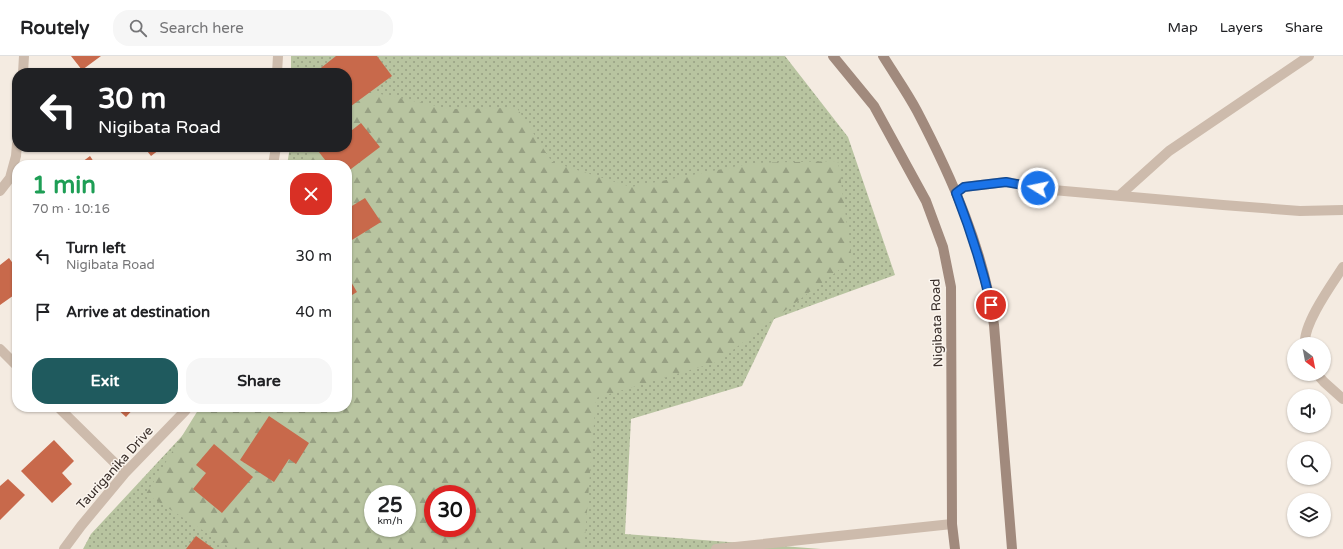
<!DOCTYPE html>
<html lang="en">
<head>
<meta charset="utf-8">
<style>
  :root { --surface:#fff; --page:#f6f6f6; --text:#202124; --muted:#757577; --line:#e0e0e0; --accent:#1f5a5e }
  body { margin:0; font-family:"Varela Round",sans-serif; background:var(--page); color:var(--text); height:100vh; display:flex; flex-direction:column; font-size:15px; white-space:nowrap }
  * { box-sizing:border-box; margin:0 }
  p { font-size:13px; color:var(--muted) }
  .icon { flex:none; width:22px; height:22px; fill:none; stroke:currentColor; stroke-width:2; stroke-linecap:round; stroke-linejoin:round }
  .map { position:relative; flex:1; overflow:hidden }
  .drawer { position:absolute; left:12px; top:104px; width:340px; height:252px; display:flex; flex-direction:column; background:var(--surface); border-radius:16px; box-shadow:0 1px 3px #0004 }
  .drawer>* { flex:none }
  .guide { position:absolute; left:12px; top:12px; width:340px; height:84px; border-radius:16px; box-shadow:0 1px 3px #0004; background:#202124; color:#fff; overflow:hidden }
  .needle { width:26px; rotate:148deg }
  .buttons { position:absolute; left:1287px; top:281px; display:grid; gap:8px }
  .buttons a { display:grid; place-items:center; width:44px; height:44px; border-radius:50%; background:var(--surface); box-shadow:0 1px 3px #0004; font-size:20px }
  .speed { position:absolute; left:364px; top:429px; display:flex; gap:8px; font-size:20px; font-weight:700; text-align:center }
  .speed>* { display:grid; place-content:center; width:52px; height:52px; border-radius:50%; background:var(--surface); box-shadow:0 1px 3px #0004; line-height:1 }
  .speed small { font-size:10px; font-weight:400 }
  .speed .limit { border:6px solid #d22; background:#fff; color:#111 }
  .pin { position:absolute; display:grid; place-items:center; width:34px; height:34px; color:#fff; margin:-17px; border:2px solid #fff; border-radius:50%; box-shadow:0 1px 4px #0007 }
  .me { position:absolute; width:44px; margin:-22px; rotate:280deg; stroke-linejoin:round; filter:drop-shadow(0 0 3px #0008) }
  .turn { display:flex; align-items:center; gap:14px; height:84px; padding:0 20px; font-size:18px }
  .turn .icon { width:52px; height:52px; stroke-width:2.5 }
  .turn b { display:block; font-size:28px; line-height:34px }
  .round { display:grid; place-items:center; flex:none; width:42px; height:42px; border-radius:16px; background:var(--page) }
  .headline { display:flex; align-items:center; justify-content:space-between; height:68px; padding:0 20px }
  h1 { font-size:24px; font-weight:700; line-height:30px; color:#1e9e55 }
  .primary-button { display:flex; gap:8px; margin-top:auto; padding:8px 20px }
  .primary-button a { flex:1; height:46px; border-radius:16px; background:var(--accent); color:#fff; font-size:16px; font-weight:700; line-height:46px; text-align:center }
  .primary-button a+a { background:var(--page); color:var(--text) }
  ul { padding:0; list-style:none }
  li { display:flex; align-items:center; gap:12px; height:56px; padding:0 20px }
  li div { flex:1 }
  li b { display:block; font-size:15px }
  li em { font-style:normal }
  header { display:flex; align-items:center; gap:24px; box-sizing:border-box; height:56px; padding:0 20px; background:var(--surface); border-bottom:1px solid var(--line) }
  header strong { font-size:19px }
  nav { display:flex; gap:22px; margin-inline-start:auto; font-size:14px }
  .search { width:280px; height:36px; background:var(--page); display:flex; align-items:center; gap:10px; box-sizing:border-box; padding:0 14px; border-radius:16px; color:var(--muted); font-size:15px }
  .map>svg:first-child { display:block }
</style>
</head>
<body>
<header>
<strong>Routely</strong>
<div class="search"><svg class="icon" aria-label="search" viewBox="0 0 24 24"><circle cx="10" cy="10" r="6"/><path d="M15 15l6 6"/></svg>Search here</div>
<nav><a>Map</a><a>Layers</a><a>Share</a></nav>
</header>
<div class="map">
<svg width="1343" height="493" viewBox="0 0 1343 493">
  <defs>
    <pattern id="grass-dots" width="8" height="8" patternUnits="userSpaceOnUse"><rect width="8" height="8" fill="#b8c4a0"/><path d="M2 2h.1M6 6h.1" fill="none" stroke="#97a083" stroke-width="1.8" stroke-linecap="round"/></pattern>
    <pattern id="forest-firs" width="22" height="20" patternUnits="userSpaceOnUse"><rect width="22" height="20" fill="#b8c4a0"/><path d="M5 1l3.5 6h-7zM16 11l3.5 6h-7z" fill="#97a083"/></pattern>
  </defs>
  <rect width="100%" height="100%" fill="#f4ebe1"/>
  <path fill="url(#grass-dots)" fill-rule="evenodd" d="M291,0H785L848,81L895,219L774,263L742,330L631,363L625,478L821,493H83L91,478L209,351H347V109H287L290,91H347V17H291ZM373,438H407V472H373ZM433,438H467V472H433Z"/>
  <path fill="url(#forest-firs)" fill-rule="evenodd" d="M347,31L451,53L517,52L552,106L631,131L753,107L838,105L852,204L717,306L596,342L584,493H232L146,438L200,351H347V109H307L311,91H347ZM373,438H407V472H373ZM433,438H467V472H433Z"/>
  <path fill="#c8694b" d="M71,0H101L82,14Z
    M336,0H377L392,20L347,53V17H319L317,15Z
    M361,67L380,91L347,116V109H329L315,91H347V78Z
    M144,91H163L151,100Z
    M90,100L96,109H78Z
    M365,142L381,166L347,187V153Z
    M9,202L17,213V237L0,249V209Z
    M347,219L357,236L347,242Z
    M115,351H135L126,361Z
    M269,360L309,387L296,408L289,403L274,426L240,404Z
    M54,384L74,405L62,417L72,428L52,447L21,415Z
    M214,388L253,421L222,457L193,433L206,417L196,409Z
    M8,423L25,439L0,464V430Z
    M196,480L214,493H186Z"/>
  <g fill="none" stroke-linecap="round" stroke-linejoin="round">
    <path stroke="#cdbbac" stroke-width="10" d="M23,17L24,0
      M277,17L278,0
      M273,109L276,91
      M0,135L10,122L16,100L17,88
      M956,137L964,131L1006,126L1053,134L1223,149L1300,155L1343,154
      M1119,140L1169,95L1309,0
      M1305,288C1303,268 1332,228 1343,211
      M0,293L17,310
      M1317,318L1324,326L1343,343
      M58,351L125,417
      M64,493L81,470L125,417L185,355L188,351
      M716,493L952,468"/>
    <path stroke="#a18a7d" stroke-width="10" d="M833,0L874,50L926,145L943,191L951,231L952,468L955,493
      M883,0C894,18 907,36 917,55C952,122 984,194 994,269L1012,493"/>
  </g>
  <g fill="none" stroke-linecap="round" stroke-linejoin="round">
    <defs>
      <path id="route" d="M991,249C982,210 970,173 956,137L964,131L1006,126L1038,132"/>
    </defs>
    <use href="#route" stroke="#114b97" stroke-width="10"/>
    <use href="#route" stroke="#1a73e8" stroke-width="7"/>
  </g>
  <g text-anchor="middle" dominant-baseline="central" stroke-width="3" stroke-linejoin="round" paint-order="stroke">
    <g font-size="13" fill="#3b302b" stroke="#fbf5ee">
      <text transform="translate(937 267) rotate(-92)">Nigibata Road</text>
      <text transform="translate(115 412) rotate(-48)">Tauriganika Drive</text>
    </g>
  </g>
</svg>
<div class="buttons">
<a><svg class="needle" viewBox="-14 -14 28 28"><path d="M0-13l5 13h-10z" fill="#e53935"/><path d="M0 13l5-13h-10z" fill="#757577"/></svg></a>
<a><svg class="icon" aria-label="sound" viewBox="0 0 24 24"><path d="M4 9h4l5-4v14l-5-4H4zM17 9q2 3 0 6"/></svg></a>
<a><svg class="icon" aria-label="search" viewBox="0 0 24 24"><circle cx="10" cy="10" r="6"/><path d="M15 15l6 6"/></svg></a>
<a><svg class="icon" aria-label="layers" viewBox="0 0 24 24"><path d="M12 4l9 5-9 5-9-5zM3 14l9 5 9-5"/></svg></a>
</div>
<div class="speed"><div>25<small>km/h</small></div><div class="limit">30</div></div>
<div class="pin" style="left:991px;top:249px;background:#d93025"><svg class="icon" aria-label="arrive" viewBox="0 0 24 24"><path d="M6 21V4h12l-3 4 3 4H6"/></svg></div>
<svg class="me" style="left:1038px;top:132px" viewBox="-20 -20 40 40"><circle r="17" fill="#1a73e8" stroke="#fff" stroke-width="3"/><path d="M0-11L8 9 0 5-8 9z" fill="#fff"/></svg>
<div class="guide">
<div class="turn"><svg class="icon" aria-label="left" viewBox="0 0 24 24"><path d="M17 20v-9H6M10 6l-5 5 5 5"/></svg><div><b>30 m</b>Nigibata Road</div></div>
</div>
<section class="drawer">
<div class="headline"><div><h1>1 min</h1><p>70 m · 10:16</p></div><a class="round" style="background:#d93025;color:#fff"><svg class="icon" aria-label="close" viewBox="0 0 24 24"><path d="M6 6l12 12M18 6L6 18"/></svg></a></div>
<ul>
<li><svg class="icon" aria-label="left" viewBox="0 0 24 24"><path d="M17 20v-9H6M10 6l-5 5 5 5"/></svg><div><b>Turn left</b><p>Nigibata Road</p></div><em>30 m</em></li>
<li><svg class="icon" aria-label="arrive" viewBox="0 0 24 24"><path d="M6 21V4h12l-3 4 3 4H6"/></svg><div><b>Arrive at destination</b></div><em>40 m</em></li>
</ul>
<div class="primary-button"><a>Exit</a><a>Share</a></div>
</section>
</div>
</body>
</html>
